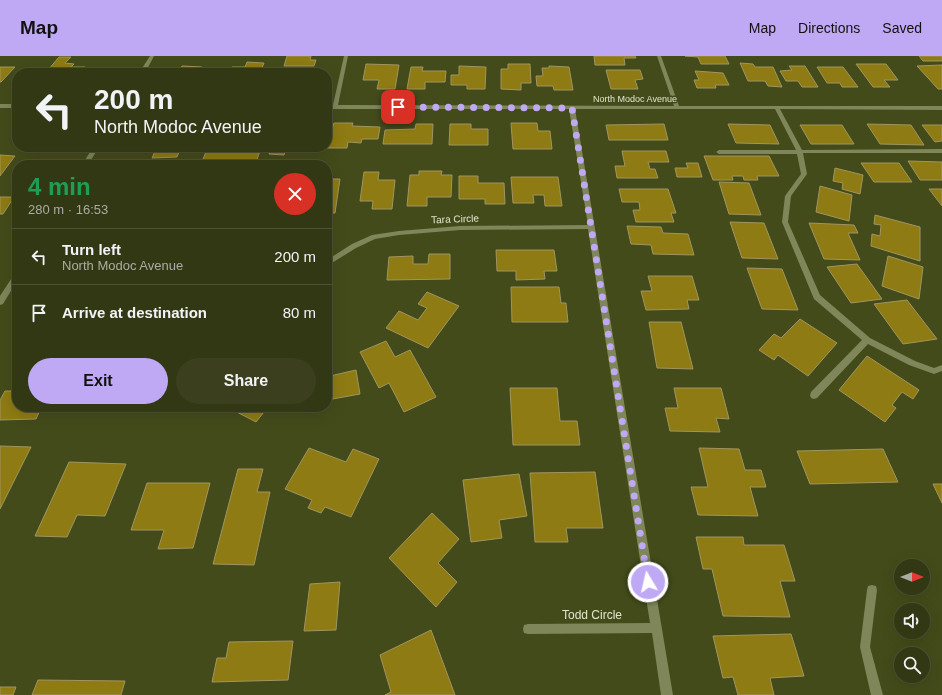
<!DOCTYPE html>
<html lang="en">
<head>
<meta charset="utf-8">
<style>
  :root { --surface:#333814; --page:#3b3f1d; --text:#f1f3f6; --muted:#a9aca0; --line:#4e5234; --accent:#bfa9f4 }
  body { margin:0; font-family:Arial,sans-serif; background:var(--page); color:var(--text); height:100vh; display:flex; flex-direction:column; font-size:15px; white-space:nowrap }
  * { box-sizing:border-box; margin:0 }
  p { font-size:13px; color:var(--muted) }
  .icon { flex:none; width:22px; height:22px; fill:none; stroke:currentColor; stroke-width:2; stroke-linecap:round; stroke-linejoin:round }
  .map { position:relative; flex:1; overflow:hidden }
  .panel { position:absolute; left:12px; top:104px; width:320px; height:252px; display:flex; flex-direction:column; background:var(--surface); border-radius:16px; box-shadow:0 4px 16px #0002,0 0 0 1px var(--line) }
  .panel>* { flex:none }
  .guide { position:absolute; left:12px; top:12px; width:320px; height:84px; border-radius:16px; box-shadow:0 4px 16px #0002,0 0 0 1px var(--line); background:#333814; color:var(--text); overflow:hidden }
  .needle { width:26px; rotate:90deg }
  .fabs { position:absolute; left:894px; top:503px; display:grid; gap:8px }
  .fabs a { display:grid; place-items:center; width:36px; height:36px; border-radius:50%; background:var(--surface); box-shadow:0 4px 16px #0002,0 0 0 1px var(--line); font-size:20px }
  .pin { position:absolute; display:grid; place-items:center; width:34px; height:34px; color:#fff; margin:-17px; border-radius:8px; box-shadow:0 2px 6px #0006 }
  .me { position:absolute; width:44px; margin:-22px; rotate:351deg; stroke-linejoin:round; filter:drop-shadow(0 0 3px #0008) }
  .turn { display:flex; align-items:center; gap:14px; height:84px; padding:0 16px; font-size:18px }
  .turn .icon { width:52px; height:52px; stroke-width:2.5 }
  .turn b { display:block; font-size:28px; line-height:34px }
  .round { display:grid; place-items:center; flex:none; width:42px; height:42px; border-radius:21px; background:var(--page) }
  .overview { display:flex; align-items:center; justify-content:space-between; height:68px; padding:0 16px }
  h1 { font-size:24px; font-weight:700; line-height:30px; color:#1e9e55 }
  .button { display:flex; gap:8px; margin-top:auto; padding:8px 16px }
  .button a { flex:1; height:46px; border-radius:24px; background:var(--accent); color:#111; font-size:16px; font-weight:700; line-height:46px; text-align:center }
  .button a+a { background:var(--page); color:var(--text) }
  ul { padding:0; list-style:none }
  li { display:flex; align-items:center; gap:12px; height:56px; padding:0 16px; border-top:1px solid var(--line) }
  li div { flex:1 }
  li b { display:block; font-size:15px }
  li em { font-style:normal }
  header { display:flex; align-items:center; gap:24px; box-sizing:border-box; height:56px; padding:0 20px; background:var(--accent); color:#111 }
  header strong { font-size:19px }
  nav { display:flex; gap:22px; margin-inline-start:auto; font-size:14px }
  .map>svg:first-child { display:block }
</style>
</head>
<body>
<header>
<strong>Map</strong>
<nav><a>Map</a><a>Directions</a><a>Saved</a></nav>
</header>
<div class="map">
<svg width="942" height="639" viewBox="0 0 942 639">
  <rect width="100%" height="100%" fill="#444b1a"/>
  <path fill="#8e7b13" stroke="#a09560" d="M287,0H311L310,4H316L314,10H284Z
    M594,0H635L636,2H624L625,9H595Z
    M685,0H725L729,8H701L698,1Z
    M919,0H942V5H923Z
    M59,1H71L65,7L74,8L71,11H85L80,17H58L61,14H48Z
    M247,6L264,7L260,17H229L232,11H245Z
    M740,7L753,8L755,11H773L782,31L768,30L765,25H748Z
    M366,8L399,9L395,33H377L379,24H363Z
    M508,8H530L531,27H521V34L501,33V13H508Z
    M856,8H886L898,24H884L890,31H873Z
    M942,9V33H938L917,10Z
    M182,10L202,11L199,17H178Z
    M459,10L486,11L485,33H467V29H451V19H459Z
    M549,10L569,11L573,34H554L553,30H537L536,20H543L542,12H549Z
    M789,10H805L818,31H802L798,25H786L780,15L792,14Z
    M0,11H15L1,26H0Z
    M411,11H423L422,15H446L445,26H425V33H407Z
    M817,11H843L858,31H842L840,27H827Z
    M606,14H640L643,23L635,24L638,33H611Z
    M316,15L315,17H284L285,16Z
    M695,15L723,17L729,29H715L716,32H697L694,24H699Z
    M334,67H353L352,70L380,71L378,83H362L361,87L348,86L347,92H326Z
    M511,67H537L538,75H550L552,93H513Z
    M416,68H433L432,88H383L385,74L415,73Z
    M450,68H471V73H488V89H449Z
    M664,68L668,84H609L606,69Z
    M728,68L770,69L779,88L736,87Z
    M867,68L911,69L924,89L880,88Z
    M800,69H842L854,88H811Z
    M922,69H942V85L935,86Z
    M157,91H181L177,101L152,102Z
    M208,91H231L230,92L261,91L257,104H215L214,108H201Z
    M272,91H318H287L284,99L269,98Z
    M622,95H666L669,106H648L650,113H655L658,122H617L615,110H625Z
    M0,99L15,100L0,120Z
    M704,100H769L779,120H757L758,124H744L743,120H732L733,124H713Z
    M148,105H171L169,109H146Z
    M908,105L942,106V124H920Z
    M686,107H698L702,121H677L675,112H688Z
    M861,107H899L912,126H874Z
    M835,112L863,119L860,138L842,133L843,127L833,125Z
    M419,115H442L441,119H452L451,141H427V150H407L410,119H419Z
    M364,116H379L378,124H395L392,153H372L373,145H360Z
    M459,120H478V127H504L505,148H485V143H459Z
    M511,121H558L562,150H545L544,139H533L534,147H513Z
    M327,123H340L335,157H327Z
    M719,126L749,127L761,159L729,158Z
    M820,130L852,139L849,165L816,156Z
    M619,133H668L676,157H671L674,166H636L633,154H640L639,146H622Z
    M929,133H942V150Z
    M0,141H14L3,158H0Z
    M875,159L920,171V205L871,190L872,178L880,180L881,169L874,168Z
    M730,166L764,167L778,203L742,202Z
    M809,167L854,169L858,177H848L860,204L824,203Z
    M627,170L661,171L663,177L688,178L694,199L653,198L651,189L631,188Z
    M496,194H554L557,215H544L545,223L516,224V215H497Z
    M429,198H450V223L387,224L389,201L413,200V208H428Z
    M888,200L923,211L919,243L882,230Z
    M857,208L882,243L851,247L827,211Z
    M747,212L782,213L798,254L762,253Z
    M648,220H692L699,244H687L689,253L646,254L641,235H652Z
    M511,231H559L561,247H566L568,266H512Z
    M427,236L459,250L428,292L386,272L399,255L418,264L427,252L418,248Z
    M907,244L937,283L903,288L874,248Z
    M800,263L837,287L808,320L778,299L774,304L759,294L774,278L781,282Z
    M649,266H681L693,313L657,312Z
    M386,285L395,301L410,294L436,341L404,356L389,327L379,332L360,296Z
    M867,300L919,334L913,343L902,336L892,349L896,352L885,366L839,334Z
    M327,312H328L330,320L356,314L360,338L327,344Z
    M510,332H557L560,365H577L580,389H513Z
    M674,332H721L729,363L716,362L720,376L670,375L665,352H678Z
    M5,335H17V351H67L41,352L36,363L0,364V344Z
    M227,351H268L256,366Z
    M0,390L31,391L0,453Z
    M309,392L346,406L353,393L379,403L351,461L325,451L321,457L308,452L312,444L285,433Z
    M699,392L739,393L745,414H761L766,431H750L758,460L698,459L691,431H708Z
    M883,393L898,426L810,428L797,395Z
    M69,406L126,408L105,460L77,459L67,481L35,480Z
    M238,413H263L257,436H270L254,509L213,508Z
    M595,416L603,472H566L568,486H535L530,417Z
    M519,418L527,460L499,464L502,482L471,486L463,424Z
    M147,427H210L193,492L158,493L164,474H131Z
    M933,428H942V447Z
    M432,457L459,483L438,507L457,526L436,551L389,502Z
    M696,481H743L744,489H784L795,525H780L790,561L723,560L712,513H703Z
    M340,526L336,574L304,575L310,528Z
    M431,574L455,639H385L391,636L380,599Z
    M791,578L804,620L770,622L774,639H738L733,621L723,622L713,580Z
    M293,585L288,624L212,626L217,602H226L229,586Z
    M38,624L125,625L121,639H32Z
    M0,631H16L13,639H0Z"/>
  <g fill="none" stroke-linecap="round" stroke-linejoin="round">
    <path fill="#7e865a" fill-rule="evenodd" d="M344,0H348L338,49L674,50L657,0H661L679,50H942V54L780,53L802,94L942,93V97H803L807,118L791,140L788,166L820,239L870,282L915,305L934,312L942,309V315L934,318L909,309L868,288L817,342L814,343L811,342L810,339L811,336L862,284L814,243L782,166L785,140L801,118L797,98H719L716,96L719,94H796L775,53H575L673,639H661L652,577L528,578L524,577L523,573L524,569L528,568L650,567L588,173L460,174L399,179L375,183L356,192L327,210V204L352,188L372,179L399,175L460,170L588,169L569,53H327V49H333Z
      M0,48H17V52H0Z
      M872,529L876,530L877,534L870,591L883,639H871L860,591L867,534L868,530Z"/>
    <path fill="#7e865a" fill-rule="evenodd" d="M150,0H154L145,17H139Z
      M93,91H99L88,109H82Z
      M17,216V225L3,248L0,249V240L15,217Z"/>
  </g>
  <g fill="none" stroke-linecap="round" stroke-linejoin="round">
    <path stroke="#bfa9f4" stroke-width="7" stroke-dasharray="0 12.6" d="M398,51L572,52L648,526"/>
  </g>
  <g text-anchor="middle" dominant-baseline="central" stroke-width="3" stroke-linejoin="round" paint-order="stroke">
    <g font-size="9" fill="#e0e6cc" stroke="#444b1a">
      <text x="635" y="43">North Modoc Avenue</text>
    </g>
    <g font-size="10" fill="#e0e6cc" stroke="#444b1a">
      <text transform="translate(455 163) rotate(-2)">Tara Circle</text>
    </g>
    <g font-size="12" fill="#e0e6cc" stroke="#444b1a">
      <text x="592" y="559">Todd Circle</text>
    </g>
  </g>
</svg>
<div class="fabs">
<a><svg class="needle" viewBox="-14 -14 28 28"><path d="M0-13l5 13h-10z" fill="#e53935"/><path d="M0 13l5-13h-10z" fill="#a9aca0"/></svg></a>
<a><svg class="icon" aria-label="sound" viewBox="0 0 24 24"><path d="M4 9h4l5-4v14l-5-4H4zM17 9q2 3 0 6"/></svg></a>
<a><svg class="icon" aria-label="search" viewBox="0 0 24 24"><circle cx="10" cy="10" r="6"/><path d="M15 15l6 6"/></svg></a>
</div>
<div class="pin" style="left:398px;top:51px;background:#d93025"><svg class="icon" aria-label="arrive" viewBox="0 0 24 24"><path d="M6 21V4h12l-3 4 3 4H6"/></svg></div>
<svg class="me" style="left:648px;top:526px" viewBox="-20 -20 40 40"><circle r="17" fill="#bfa9f4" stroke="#fff" stroke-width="3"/><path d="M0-11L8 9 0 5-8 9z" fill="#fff"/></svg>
<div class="guide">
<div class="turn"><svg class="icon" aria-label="left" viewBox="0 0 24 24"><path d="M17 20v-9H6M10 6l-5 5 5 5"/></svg><div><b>200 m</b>North Modoc Avenue</div></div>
</div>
<section class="panel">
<div class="overview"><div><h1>4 min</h1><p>280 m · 16:53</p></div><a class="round" style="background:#d93025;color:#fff"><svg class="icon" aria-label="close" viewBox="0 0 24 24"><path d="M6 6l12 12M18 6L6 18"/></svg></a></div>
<ul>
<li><svg class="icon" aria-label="left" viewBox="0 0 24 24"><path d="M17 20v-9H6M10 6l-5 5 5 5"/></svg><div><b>Turn left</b><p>North Modoc Avenue</p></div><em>200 m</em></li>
<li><svg class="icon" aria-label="arrive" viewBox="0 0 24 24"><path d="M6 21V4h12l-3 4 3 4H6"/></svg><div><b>Arrive at destination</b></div><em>80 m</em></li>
</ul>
<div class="button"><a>Exit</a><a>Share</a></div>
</section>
</div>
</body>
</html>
